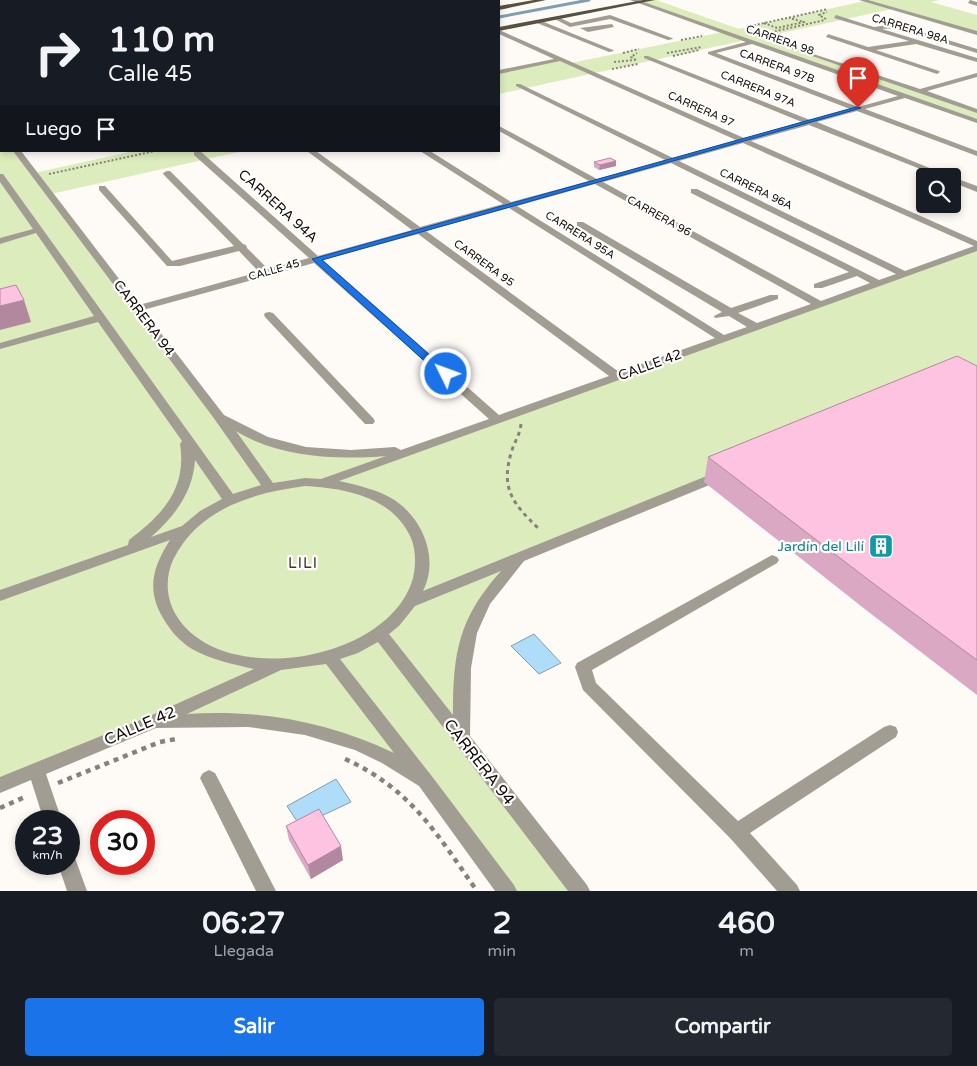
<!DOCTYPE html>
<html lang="es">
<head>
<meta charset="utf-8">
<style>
  :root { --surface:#171b24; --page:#242831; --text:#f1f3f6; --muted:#9ea1a6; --accent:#1a73e8 }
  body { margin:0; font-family:"Varela Round",sans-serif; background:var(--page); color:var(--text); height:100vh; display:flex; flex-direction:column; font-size:19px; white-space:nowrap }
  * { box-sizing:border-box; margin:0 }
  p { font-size:16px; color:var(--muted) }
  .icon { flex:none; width:28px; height:28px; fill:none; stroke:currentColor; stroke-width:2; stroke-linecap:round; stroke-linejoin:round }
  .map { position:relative; height:891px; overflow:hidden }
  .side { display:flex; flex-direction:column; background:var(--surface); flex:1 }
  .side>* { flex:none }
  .hud { position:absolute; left:0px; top:0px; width:500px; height:152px; box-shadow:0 2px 8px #0003; background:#171b24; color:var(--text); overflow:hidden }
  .controls { position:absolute; left:916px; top:168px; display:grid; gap:10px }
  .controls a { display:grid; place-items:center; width:45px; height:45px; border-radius:5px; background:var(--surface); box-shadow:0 2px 8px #0003; font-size:25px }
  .speed { position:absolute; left:15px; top:810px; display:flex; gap:10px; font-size:25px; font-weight:700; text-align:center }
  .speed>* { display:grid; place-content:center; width:65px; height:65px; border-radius:50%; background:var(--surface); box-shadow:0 2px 8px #0003; line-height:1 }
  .speed small { font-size:12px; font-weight:400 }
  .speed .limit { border:8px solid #d22; background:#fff; color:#111 }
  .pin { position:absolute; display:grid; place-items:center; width:42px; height:42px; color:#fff; margin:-51px -21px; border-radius:50% 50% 50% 0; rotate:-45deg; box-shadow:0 0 5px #0007 }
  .pin .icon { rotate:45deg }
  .me { position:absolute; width:55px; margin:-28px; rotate:312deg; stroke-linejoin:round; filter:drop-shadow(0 0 4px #0008) }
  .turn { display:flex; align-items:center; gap:18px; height:105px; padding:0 25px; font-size:22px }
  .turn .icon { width:65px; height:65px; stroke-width:2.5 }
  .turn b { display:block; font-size:35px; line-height:42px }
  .then { display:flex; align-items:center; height:48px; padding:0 25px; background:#0003; gap:10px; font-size:19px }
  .eta { display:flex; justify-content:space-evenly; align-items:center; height:85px; text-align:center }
  .eta b { font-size:30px; font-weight:700; line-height:35px }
  .action { display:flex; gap:10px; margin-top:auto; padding:10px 25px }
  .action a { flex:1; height:58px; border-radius:5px; background:var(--accent); color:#fff; font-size:20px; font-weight:700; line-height:58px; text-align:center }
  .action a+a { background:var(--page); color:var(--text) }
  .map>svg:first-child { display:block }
</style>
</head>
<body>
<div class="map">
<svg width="977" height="891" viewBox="0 0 977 891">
  <rect width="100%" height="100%" fill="#fefaf6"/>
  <path fill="#ddecbc" d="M633,0H656L739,29L869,0H939L931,2L977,15V33L892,9L763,37L977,111V121L746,40L499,94V72L561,59L571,63L723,32Z
    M0,128L1,151H17L34,173L134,151H243L51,194L217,414L250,434L321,452L402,451L977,248V368L519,559L470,632L461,739L580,891H507L428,784L388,758L298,725L149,724L0,785Z"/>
  <path fill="#afdcf9" stroke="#809eb0" d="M534,634L561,663L539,674L511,646Z
    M336,779L351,802L300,826L287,806Z"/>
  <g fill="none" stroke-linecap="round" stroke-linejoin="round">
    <path stroke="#809eb0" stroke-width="3" d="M499,17L589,0"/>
    <path stroke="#87817c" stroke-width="2" stroke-dasharray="2 2" stroke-linecap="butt" d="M261,0L264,1
      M235,1L244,0
      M826,19L819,15L827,12
      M764,23L777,28L804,22L789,18
      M746,27L828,9
      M763,34L825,20
      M681,40L702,36
      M623,53L639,49
      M667,53L702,47
      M673,56L699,50
      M636,60L631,57L637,53
      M614,62L635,60
      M612,69L638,64
      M49,174L155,151"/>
    <path stroke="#87817c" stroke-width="3" stroke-dasharray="4 4" stroke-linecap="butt" d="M521,424C520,434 515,441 512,450C500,488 512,503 539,529"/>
    <path stroke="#87817c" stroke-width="4.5" stroke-dasharray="5 5" stroke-linecap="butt" d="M345,759C411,789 437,834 477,891
      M58,783L160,742L176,739
      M0,808L27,796"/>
    <path fill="#a19d93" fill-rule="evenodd" d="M64,0H71L72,1H65Z
      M157,0H164L165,1H158Z
      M278,0H285L286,1H279Z
      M423,0H431L432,1H424Z
      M630,0H638L977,119V123L905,98L865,109L977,151V156L857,111L817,122L949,176H938L809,125L751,141L977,241V251L339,481C357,485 375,489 391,498C422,516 440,558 423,591L714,473H724L725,476L724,479L524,561L490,604L477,633L471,668L470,736L587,885L590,891H568L378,642L358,653L340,659L434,779L514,885L517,891H495L419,786L382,763L355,750L305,735L248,727L156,728L46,774L62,821H44L31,780L0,793V777L143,719L254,669C233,664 211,660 192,649C179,641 171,631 163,618C146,589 153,567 170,540L0,601V590L128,545L129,540C163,514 187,489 180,444L182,441L98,322L0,349V343L94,316L36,233L0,244V238L33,229L0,182V174H3L233,494L261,485L213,417L13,151H21L139,305L259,272L239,251L180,266H167L99,190V186H105L172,261L234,246L164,175L163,173L167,171H170L243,244L246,245L247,248L268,269L309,258L194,155V151H200L318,256L412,230L307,151H316L420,227L503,204L420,151H430L511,202L589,181L499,131V126L597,179L665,160L516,86V84H520L673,158L736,140L560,61L499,74V70L554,59L499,34V30L744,138L802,122L644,58V56H648L810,120L850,109L708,54V52L746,42ZM752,44L898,96L858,107L716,53ZM743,143L974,246L905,271L679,161ZM671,163L896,274L879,280L697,189H691V193L849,272L814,284V288H822L857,276L870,283L821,301L603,182ZM595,184L811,304L757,323L738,313L778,299V295H770L731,308L583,222H577V226L722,312L714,316L715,318L729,316L747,327L724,335L517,206ZM509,208L715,338L619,372L426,231ZM418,234L609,376L499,415L323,260ZM314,263L489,419L401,450L395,447L351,450L306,447L268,437L224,415L143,310ZM236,431C279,458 337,460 386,456L321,479L305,478L273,483ZM195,460L222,499L200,511L182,526L151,537C175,516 193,492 195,460ZM305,486C345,488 393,497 411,538C416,550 416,565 413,578C390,662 221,690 176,615C166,598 165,578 173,560C198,509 252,493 305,486ZM501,571C458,619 453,653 453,715L389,634L399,626L415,606ZM326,664L394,753C328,722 260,709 187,714L281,670Z
      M859,0H868L977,31V35Z
      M970,0L977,2V6L968,3Z
      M0,2H1V6H0Z
      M610,15L672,38L673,39L668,40L610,19L570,27L553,18L558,17L571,23Z
      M836,15L874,27L896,24L977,49V53L896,28L882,29L977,58V62L916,44L876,50L939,71L940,72L937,74L826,37L828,34L868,47L909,41L834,18Z
      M539,20L613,50L614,51L609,52L537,23Z
      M612,24L614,27L588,32L580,28Z
      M789,46L920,89L977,73V77L927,91L977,109V113L789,48Z
      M0,65H1V69H0Z
      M0,126H1V132H0Z
      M952,177L977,186V192L952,182Z
      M269,312L273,313L373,418L375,421L373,424H365L265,317L264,315L265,313Z
      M772,555L777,557L779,560L777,563L592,670L596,683L738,821L884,727L890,725L896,727L898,732L896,737L750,833L797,885L800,891H777L730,838L583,690L575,667L577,663Z
      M209,770L215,773L276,891H256L200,778L203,773Z
      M69,856L75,858L87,891H67L58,864H69Z"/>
    <path fill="#595140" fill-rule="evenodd" d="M534,0H546L499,10V6Z
      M643,0H655L499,31V27Z
      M0,121H1V125H0Z"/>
  </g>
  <path fill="#daa8c2" d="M616,161V166L599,170L594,167V162Z
    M977,366V695L866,610L704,482L708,457Z
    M286,826L343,860L311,879L289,840Z"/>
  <path fill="#b2889e" d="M616,161V166L599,170L600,165Z
    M24,300L31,322L0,330V306Z
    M341,846L343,860L311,879L308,865Z"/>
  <path fill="#fec3e1" stroke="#b2889e" d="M610,158L616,161L600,165L594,162Z
    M16,285L24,300L0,306V289Z
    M957,356L977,366V660L874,584L708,457Z
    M319,809L341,846L308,865L286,826Z"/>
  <path fill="#1a73e8" stroke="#114b97" d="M856,107L861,108L322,260L449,372L451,374L449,377H442L312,259Z"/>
  <defs>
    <symbol id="building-square" viewBox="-11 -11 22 22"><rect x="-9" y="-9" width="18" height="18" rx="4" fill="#0f9aa8" stroke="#fff"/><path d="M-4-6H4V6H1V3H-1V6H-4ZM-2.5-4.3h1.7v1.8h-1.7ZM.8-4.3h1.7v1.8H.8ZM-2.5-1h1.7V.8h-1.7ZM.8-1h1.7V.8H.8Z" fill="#fff"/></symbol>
  </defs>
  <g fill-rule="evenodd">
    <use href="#building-square" x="867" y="532" width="28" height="28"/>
  </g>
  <g text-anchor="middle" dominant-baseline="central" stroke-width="4.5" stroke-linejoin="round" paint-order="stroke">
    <g font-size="11" fill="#140c07" stroke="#fff">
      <text transform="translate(910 29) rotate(17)">CARRERA 98A</text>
      <text transform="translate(780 40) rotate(19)">CARRERA 98</text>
      <text transform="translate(777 66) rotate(20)">CARRERA 97B</text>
      <text transform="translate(758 89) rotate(22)">CARRERA 97A</text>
      <text transform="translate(701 109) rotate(24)">CARRERA 97</text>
      <text transform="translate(756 189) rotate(26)">CARRERA 96A</text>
      <text transform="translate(659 216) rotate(29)">CARRERA 96</text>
      <text transform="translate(580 235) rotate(32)">CARRERA 95A</text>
      <text transform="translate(484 263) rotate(36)">CARRERA 95</text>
      <text transform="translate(274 270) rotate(-16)">CALLE 45</text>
    </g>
    <g font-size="14" fill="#140c07" stroke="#fff">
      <text transform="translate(278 206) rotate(42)">CARRERA 94A</text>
      <text transform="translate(144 318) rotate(53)">CARRERA 94</text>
      <text transform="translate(650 365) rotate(-20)">CALLE 42</text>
    </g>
    <g font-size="14" fill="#0d838f" stroke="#fff" text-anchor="end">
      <text x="864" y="546">Jardín del Lilí</text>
    </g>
    <g font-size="15" letter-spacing="1" fill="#433225" stroke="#fff">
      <text x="303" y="563">LILI</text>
    </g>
    <g font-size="16" fill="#140c07" stroke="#fff">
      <text transform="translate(140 726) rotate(-23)">CALLE 42</text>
      <text transform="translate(479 762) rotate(52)">CARRERA 94</text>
    </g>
  </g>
</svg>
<div class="controls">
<a><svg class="icon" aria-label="search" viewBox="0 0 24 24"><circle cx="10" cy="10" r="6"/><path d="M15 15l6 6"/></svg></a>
</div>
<div class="speed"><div>23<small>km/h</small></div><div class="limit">30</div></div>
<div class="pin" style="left:858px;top:108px;background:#d93025"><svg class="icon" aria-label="arrive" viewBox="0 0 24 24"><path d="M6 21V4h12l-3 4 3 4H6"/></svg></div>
<svg class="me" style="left:446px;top:374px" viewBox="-20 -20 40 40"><circle r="17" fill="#1a73e8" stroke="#fff" stroke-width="3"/><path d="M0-11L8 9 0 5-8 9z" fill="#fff"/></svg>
<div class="hud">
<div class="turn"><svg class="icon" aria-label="right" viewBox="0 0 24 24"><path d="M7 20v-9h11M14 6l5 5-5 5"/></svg><div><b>110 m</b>Calle 45</div></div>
<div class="then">Luego<svg class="icon" aria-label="arrive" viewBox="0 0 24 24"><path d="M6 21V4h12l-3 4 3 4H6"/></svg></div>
</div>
</div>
<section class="side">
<div class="eta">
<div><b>06:27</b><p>Llegada</p></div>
<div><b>2</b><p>min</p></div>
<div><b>460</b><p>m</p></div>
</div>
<div class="action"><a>Salir</a><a>Compartir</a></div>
</section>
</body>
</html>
